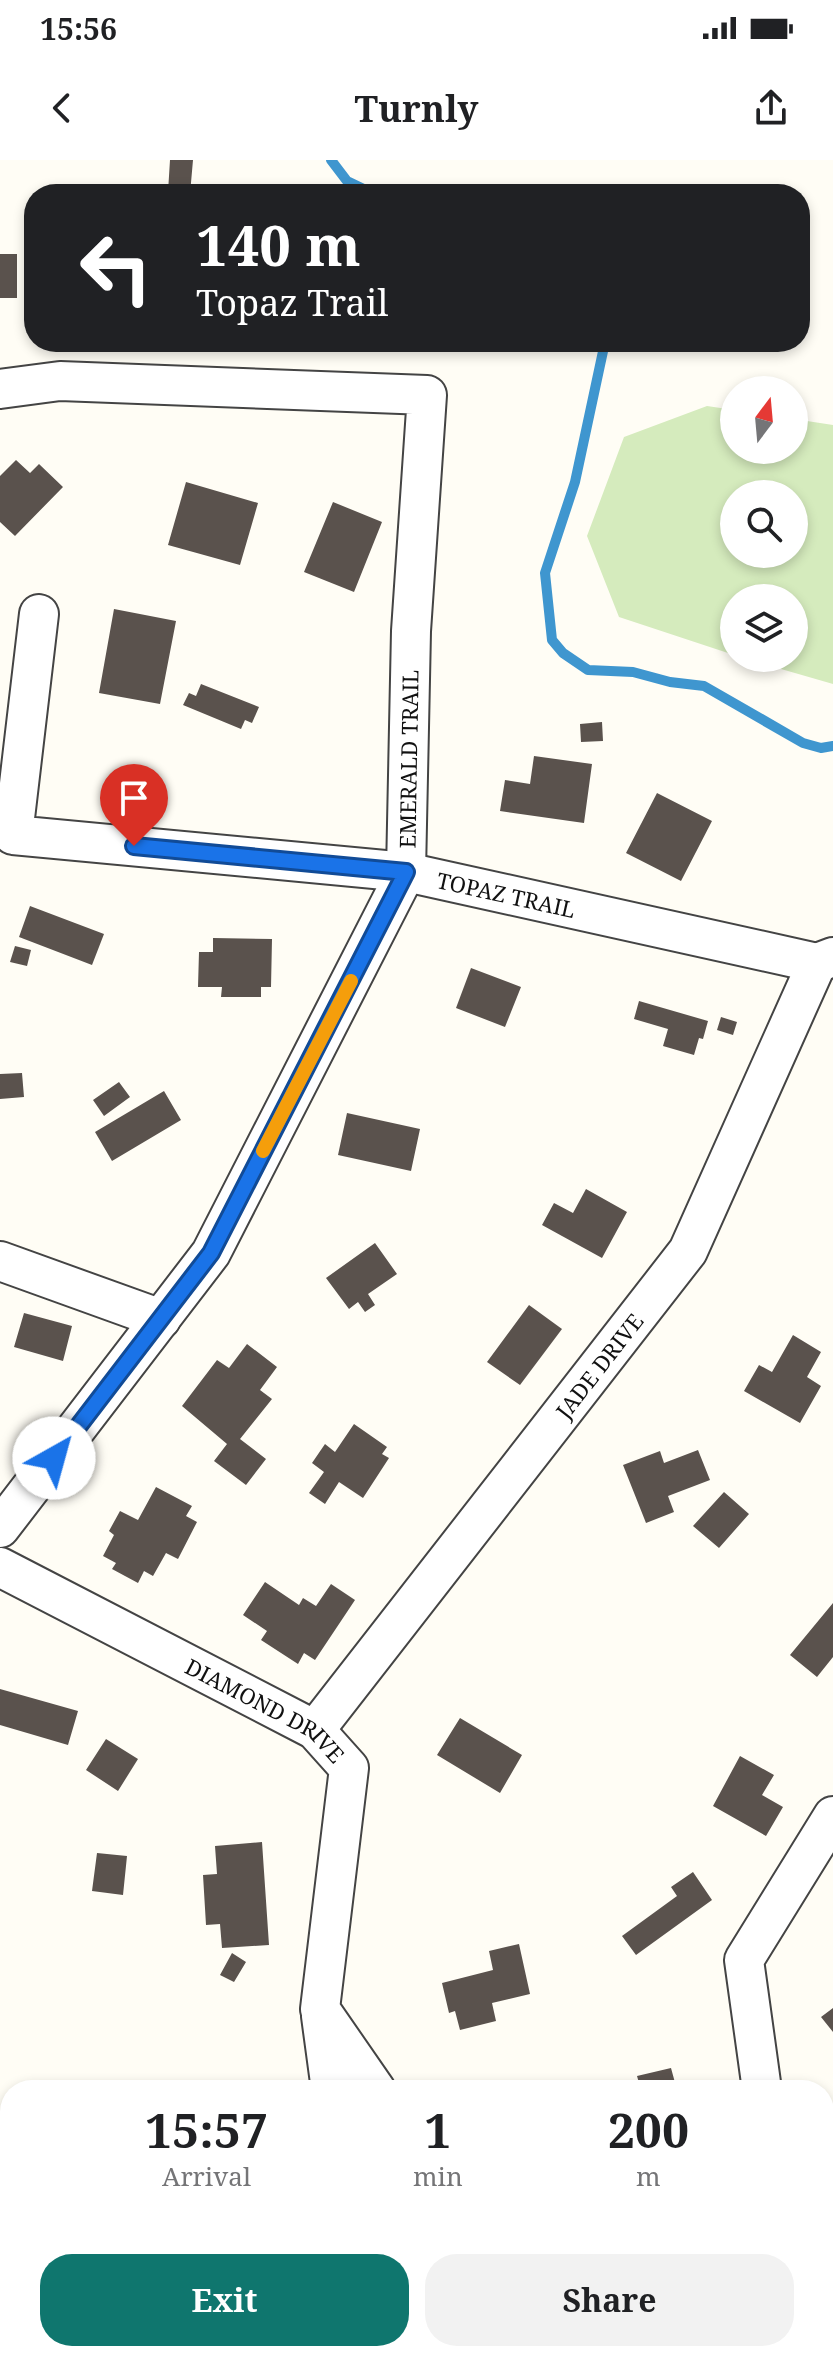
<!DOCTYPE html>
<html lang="en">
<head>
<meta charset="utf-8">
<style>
  :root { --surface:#fff; --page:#f2f2f2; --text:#202124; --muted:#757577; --accent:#0f766e }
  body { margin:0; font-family:"Noto Serif",serif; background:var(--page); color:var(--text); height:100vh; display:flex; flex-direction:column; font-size:30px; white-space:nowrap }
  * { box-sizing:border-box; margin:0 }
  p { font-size:26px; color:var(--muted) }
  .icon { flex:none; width:44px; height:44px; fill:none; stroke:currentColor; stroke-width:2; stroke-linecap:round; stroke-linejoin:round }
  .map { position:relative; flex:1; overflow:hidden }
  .panel { position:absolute; left:0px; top:1920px; width:834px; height:282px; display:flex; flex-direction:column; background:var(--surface); border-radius:32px 32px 0 0; box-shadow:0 4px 12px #0003 }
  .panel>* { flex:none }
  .hud { position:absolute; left:24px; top:24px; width:786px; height:168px; border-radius:32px; box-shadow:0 4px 12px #0003; background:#202124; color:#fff; overflow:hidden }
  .needle { width:52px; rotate:16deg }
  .controls { position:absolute; left:720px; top:216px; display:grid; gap:16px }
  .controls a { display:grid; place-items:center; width:88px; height:88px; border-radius:50%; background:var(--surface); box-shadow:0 4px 12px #0003; font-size:40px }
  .pin { position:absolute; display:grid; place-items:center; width:68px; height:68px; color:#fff; margin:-82px -34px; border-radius:50% 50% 50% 0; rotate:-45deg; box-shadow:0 0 8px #0007 }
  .pin .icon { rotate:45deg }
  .me { position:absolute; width:88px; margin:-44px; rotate:38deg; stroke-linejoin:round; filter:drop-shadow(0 0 6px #0008) }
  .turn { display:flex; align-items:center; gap:28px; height:168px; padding:0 40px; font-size:36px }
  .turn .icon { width:104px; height:104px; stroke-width:2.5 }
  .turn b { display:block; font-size:56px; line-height:68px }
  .eta { display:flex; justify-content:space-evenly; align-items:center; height:136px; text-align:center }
  .eta b { font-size:48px; font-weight:700; line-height:56px }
  .primary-button { display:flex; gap:16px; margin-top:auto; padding:16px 40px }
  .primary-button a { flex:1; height:92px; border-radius:32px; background:var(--accent); color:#fff; font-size:32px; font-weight:700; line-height:92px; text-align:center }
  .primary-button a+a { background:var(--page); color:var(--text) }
  .status { display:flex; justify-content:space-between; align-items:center; height:56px; padding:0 40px; background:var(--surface); direction:ltr }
  .status svg { height:22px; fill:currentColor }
  header { display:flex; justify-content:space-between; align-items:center; height:104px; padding:0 40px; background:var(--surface); font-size:36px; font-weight:700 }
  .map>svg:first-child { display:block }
</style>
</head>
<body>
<div class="status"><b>15:56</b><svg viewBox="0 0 49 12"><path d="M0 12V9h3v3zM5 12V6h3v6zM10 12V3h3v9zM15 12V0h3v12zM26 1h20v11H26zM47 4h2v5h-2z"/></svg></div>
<header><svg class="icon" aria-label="back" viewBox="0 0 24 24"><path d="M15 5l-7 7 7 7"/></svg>Turnly<svg class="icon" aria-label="share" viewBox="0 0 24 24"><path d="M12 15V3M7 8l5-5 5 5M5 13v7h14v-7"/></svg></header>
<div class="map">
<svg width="833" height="2201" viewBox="0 0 833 2201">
  <rect width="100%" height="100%" fill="#fffdf5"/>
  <path fill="#d5ebbd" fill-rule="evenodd" d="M707,246L734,250V290H794V259L833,265V524L743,498H794V438H734V495L619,457L587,376L624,277ZM734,334H794V394H734Z"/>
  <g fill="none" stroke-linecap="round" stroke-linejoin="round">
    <path stroke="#3f96cf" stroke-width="10" d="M331,0L347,21L374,34
      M605,182L575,322L545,413L552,480L563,493L588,510L633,512L670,522L704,526L803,583L821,588L833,586
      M0,2007L10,2010
      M224,2192L228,2201"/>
  </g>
  <path fill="#5a524d" d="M170,0H193L190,34L168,32Z
    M0,94H17V138H0Z
    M16,300L30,313L39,304L63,327L15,376L0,362V316Z
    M186,322L258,343L240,405L168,385Z
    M333,342L382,362L354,432L304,412Z
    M114,449L176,461L160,544L99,533Z
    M201,524L259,547L252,563L245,560L241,569L183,545L189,533L196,536Z
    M602,562L603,581L581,582L580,564Z
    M534,596L592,604L584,663L500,651L505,620L530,624Z
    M657,633L712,661L681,721L626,693Z
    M30,746L104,774L92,805L19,777Z
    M213,778L272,779L271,827H261V837H221L222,827H198L199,792H213Z
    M15,786L31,790L27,806L10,802Z
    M471,808L521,827L505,867L456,848Z
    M639,841L708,861L703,879L699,878L694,895L663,886L668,869L634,859Z
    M721,857L737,862L733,875L717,870Z
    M22,913L24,937L0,939V914Z
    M119,922L130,937L104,956L93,940Z
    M164,931L181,960L112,1001L95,972Z
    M347,953L420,969L411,1011L338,995Z
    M586,1029L627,1052L602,1098L542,1065L554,1043L573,1053Z
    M375,1083L397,1114L368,1134L375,1145L365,1152L358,1142L349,1149L326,1118Z
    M529,1145L562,1169L520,1225L487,1202Z
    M24,1153L72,1166L63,1201L14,1187Z
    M793,1175L821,1192L807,1217L821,1226L800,1263L744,1231L759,1205L772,1212Z
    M247,1184L277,1207L260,1230L272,1239L240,1279L266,1299L246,1325L214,1301L227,1284L182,1246L217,1200L229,1208Z
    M354,1264L387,1287L382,1294L389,1298L363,1338L339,1322L325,1344L309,1333L324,1312L312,1303L325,1284L335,1292Z
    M698,1290L710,1320L668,1336L674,1352L646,1363L623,1305L660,1291L664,1303Z
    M156,1327L192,1346L186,1356L197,1362L178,1399L166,1393L153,1416L144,1411L138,1423L112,1409L116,1403L103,1396L114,1375L109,1371L120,1351L138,1360Z
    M724,1332L749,1354L719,1388L693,1366Z
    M265,1422L299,1445L303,1438L316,1446L331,1424L355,1440L315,1500L304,1493L298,1504L261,1480L267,1471L243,1455Z
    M833,1443V1497L817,1517L790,1495Z
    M0,1529L78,1551L68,1585L0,1565Z
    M460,1558L522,1595L500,1633L437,1595Z
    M106,1579L138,1599L118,1631L86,1610Z
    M740,1596L774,1615L762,1635L783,1647L766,1676L713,1646Z
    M262,1682L269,1785L222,1788L220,1764L206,1765L203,1715L217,1714L215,1686Z
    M97,1693L127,1696L123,1735L92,1731Z
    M693,1712L712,1740L636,1795L622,1776L677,1736L671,1727Z
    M519,1784L530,1834L492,1843L496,1861L460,1870L455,1851L449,1853L442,1823L493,1810L489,1791Z
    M232,1793L246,1802L234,1822L220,1815Z
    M833,1848V1872L821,1857Z
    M671,1908L677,1930H641L637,1916Z"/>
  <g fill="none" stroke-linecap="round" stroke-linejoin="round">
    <defs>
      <g id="minor">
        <path d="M0,229L60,221L427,235L411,471L406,712L211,1093L0,1368"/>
        <path id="s1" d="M39,454L13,675L406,712L817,803L833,797"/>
        <path d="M0,1101L161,1159"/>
        <path id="s2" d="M0,1407L315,1570L349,1608L320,1849L376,1930"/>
        <path id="s3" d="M315,1570L688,1091L817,803"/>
        <path d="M321,1856L331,1930"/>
        <path d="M762,1930L744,1800L833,1656"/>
        <path d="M824,2178L833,2175"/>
        <path d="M486,2192L491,2201"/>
      </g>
    </defs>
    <use href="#minor" stroke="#444" stroke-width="42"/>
    <use href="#minor" stroke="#fff" stroke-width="38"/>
  </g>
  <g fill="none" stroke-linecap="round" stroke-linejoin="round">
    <defs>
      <path id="route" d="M54,1298L211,1093L406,712L134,686"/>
    </defs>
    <use href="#route" stroke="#114b97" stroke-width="20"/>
    <use href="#route" stroke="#1a73e8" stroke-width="14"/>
    <path stroke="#f59e0b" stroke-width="14" d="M263,991L351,821"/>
  </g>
  <g text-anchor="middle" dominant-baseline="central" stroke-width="8" stroke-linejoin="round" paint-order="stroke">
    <g font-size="22" fill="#111" stroke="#fff">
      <text transform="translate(408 599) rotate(-89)">EMERALD TRAIL</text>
      <text stroke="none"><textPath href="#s1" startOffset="720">TOPAZ TRAIL</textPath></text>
      <text stroke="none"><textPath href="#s3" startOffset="462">JADE DRIVE</textPath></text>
      <text stroke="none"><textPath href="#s2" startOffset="302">DIAMOND DRIVE</textPath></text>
    </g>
  </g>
</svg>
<div class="controls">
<a><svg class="needle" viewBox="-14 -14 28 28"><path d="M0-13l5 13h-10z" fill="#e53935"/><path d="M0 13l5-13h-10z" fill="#757577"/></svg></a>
<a><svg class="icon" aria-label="search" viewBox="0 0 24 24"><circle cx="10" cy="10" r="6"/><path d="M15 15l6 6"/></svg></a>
<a><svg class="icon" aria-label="layers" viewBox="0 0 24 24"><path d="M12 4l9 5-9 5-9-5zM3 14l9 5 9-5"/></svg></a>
</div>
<div class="pin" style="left:134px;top:686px;background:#d93025"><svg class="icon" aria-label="arrive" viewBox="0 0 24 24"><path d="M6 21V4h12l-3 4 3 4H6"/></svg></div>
<svg class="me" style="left:54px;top:1298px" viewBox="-20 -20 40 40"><circle r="19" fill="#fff"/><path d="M0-13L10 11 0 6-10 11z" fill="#1a73e8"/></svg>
<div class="hud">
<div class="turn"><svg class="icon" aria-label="left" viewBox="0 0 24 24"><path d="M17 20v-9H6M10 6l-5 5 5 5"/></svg><div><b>140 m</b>Topaz Trail</div></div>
</div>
<section class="panel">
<div class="eta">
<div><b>15:57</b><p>Arrival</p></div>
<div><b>1</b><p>min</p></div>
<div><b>200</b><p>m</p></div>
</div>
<div class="primary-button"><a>Exit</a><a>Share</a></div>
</section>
</div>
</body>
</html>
